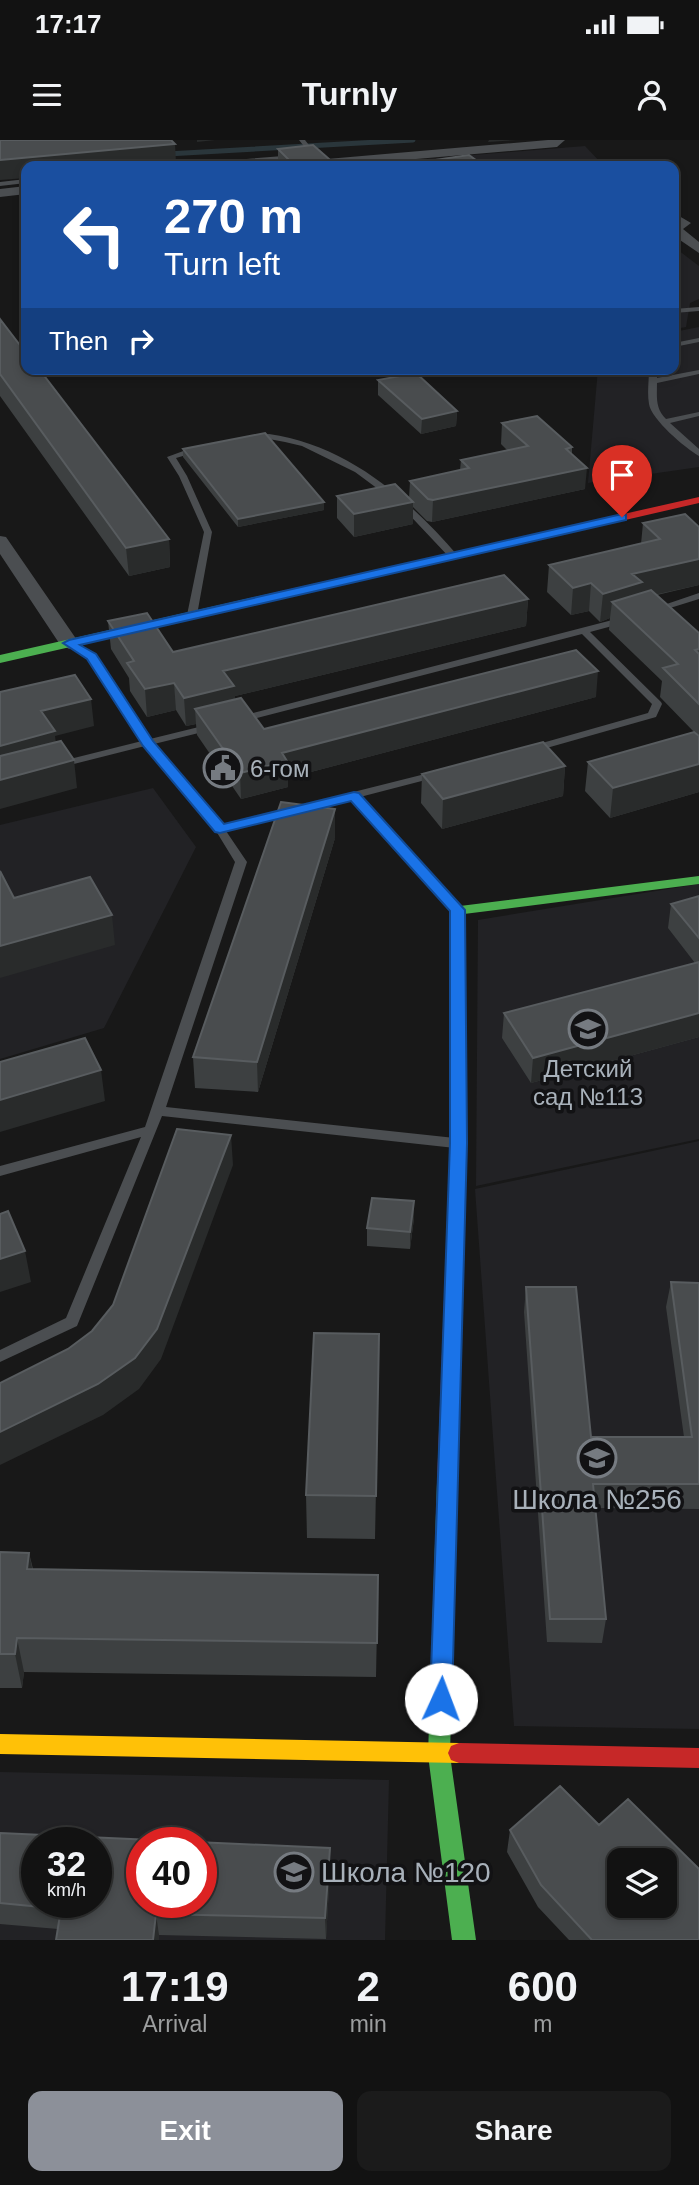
<!DOCTYPE html>
<html lang="en">
<head>
<meta charset="utf-8">
<style>
  :root { --surface:#121212; --page:#1b1b1b; --text:#f1f3f6; --muted:#9c9e9f; --line:#313232; --accent:#8c9099 }
  body { margin:0; font-family:Arial,sans-serif; background:var(--page); color:var(--text); height:100vh; display:flex; flex-direction:column; font-size:26px; white-space:nowrap }
  * { box-sizing:border-box; margin:0 }
  p { font-size:23px; color:var(--muted) }
  .icon { flex:none; width:38px; height:38px; fill:none; stroke:currentColor; stroke-width:2; stroke-linecap:round; stroke-linejoin:round }
  .map { position:relative; height:1800px; overflow:hidden }
  .side { display:flex; flex-direction:column; background:var(--surface); flex:1 }
  .side>* { flex:none }
  .top-card { position:absolute; left:21px; top:21px; width:658px; height:214px; border-radius:14px; box-shadow:0 4px 10px #0003,0 0 0 2px var(--line); background:#1a4fa0; color:#fff; overflow:hidden }
  .tools { position:absolute; left:607px; top:1708px; display:grid; gap:14px }
  .tools a { display:grid; place-items:center; width:70px; height:70px; border-radius:14px; background:var(--surface); box-shadow:0 4px 10px #0003,0 0 0 2px var(--line); font-size:35px }
  .speed { position:absolute; left:21px; top:1687px; display:flex; gap:14px; font-size:35px; font-weight:700; text-align:center }
  .speed>* { display:grid; place-content:center; width:91px; height:91px; border-radius:50%; background:var(--surface); box-shadow:0 4px 10px #0003,0 0 0 2px var(--line); line-height:1 }
  .speed small { font-size:18px; font-weight:400 }
  .speed .limit { border:10px solid #d22; background:#fff; color:#111 }
  .pin { position:absolute; display:grid; place-items:center; width:60px; height:60px; color:#fff; margin:-72px -30px; border-radius:50% 50% 50% 0; rotate:-45deg; box-shadow:0 0 7px #0007 }
  .pin .icon { rotate:45deg }
  .me { position:absolute; width:77px; margin:-38px; rotate:2deg; stroke-linejoin:round; filter:drop-shadow(0 0 5px #0008) }
  .turn { display:flex; align-items:center; gap:24px; height:147px; padding:0 28px; font-size:32px }
  .turn .icon { width:91px; height:91px; stroke-width:2.5 }
  .turn b { display:block; font-size:49px; line-height:60px }
  .then { display:flex; align-items:center; height:66px; padding:0 28px; background:#0003; gap:14px; font-size:26px }
  .eta { display:flex; justify-content:space-evenly; align-items:center; height:119px; text-align:center }
  .eta b { font-size:42px; font-weight:800; line-height:49px }
  .primary-button { display:flex; gap:14px; margin-top:auto; padding:14px 28px }
  .primary-button a { flex:1; height:80px; border-radius:14px; background:var(--accent); color:#fff; font-size:28px; font-weight:800; line-height:80px; text-align:center }
  .primary-button a+a { background:var(--page); color:var(--text) }
  .status { display:flex; justify-content:space-between; align-items:center; height:49px; padding:0 35px; background:var(--surface); direction:ltr }
  .status svg { height:19px; fill:currentColor }
  header { display:flex; justify-content:space-between; align-items:center; height:91px; padding:0 28px; background:var(--surface); font-size:32px; font-weight:800 }
  .map>svg:first-child { display:block }
</style>
</head>
<body>
<div class="status"><b>17:17</b><svg viewBox="0 0 49 12"><path d="M0 12V9h3v3zM5 12V6h3v6zM10 12V3h3v9zM15 12V0h3v12zM26 1h20v11H26zM47 4h2v5h-2z"/></svg></div>
<header><svg class="icon" aria-label="menu" viewBox="0 0 24 24"><path d="M4 6h16M4 12h16M4 18h16"/></svg>Turnly<svg class="icon" aria-label="person" viewBox="0 0 24 24"><circle cx="12" cy="8" r="4"/><path d="M4 21q1-7 8-7t8 7"/></svg></header>
<div class="map">
<svg width="699" height="1800" viewBox="0 0 699 1800">
  <rect width="100%" height="100%" fill="#181818"/>
  <path fill="#222225" fill-rule="evenodd" d="M585,6L604,26H338Z
    M674,107L699,126V159L690,163L686,187L674,189Z
    M699,187V327L588,343L598,229H674V192Z
    M153,648L196,707L104,888L0,919V685Z
    M699,744V999L476,1046L478,780Z
    M699,1001V1589L514,1586L475,1049Z
    M0,1632L389,1640L385,1800H0ZM37,1703H96V1762H37ZM142,1703H201V1762H142Z"/>
  <g fill="none" stroke-linecap="round" stroke-linejoin="round">
    <path stroke="#2a363b" stroke-width="5" d="M167,14L413,0"/>
    <path fill="#4b4e51" fill-rule="evenodd" d="M299,0H305L319,18L318,19H314Z
      M296,15L297,16L294,18L201,26H179L182,24Z
      M26,39V43L0,46V42Z
      M699,167V171L674,173V169Z
      M699,198V202L674,207V203Z
      M649,229H657V238L699,230V234L657,243C657,256 655,269 666,279L699,272V276L670,283L699,309V316C685,308 651,279 649,264C647,253 649,240 649,229Z
      M269,294C347,305 408,358 458,416L456,418H450L401,366L355,332L302,306L285,302L269,299L252,300L248,298L252,296Z
      M197,306L200,307V311L176,318L187,336L212,392L197,475L192,478L187,475L204,392L179,336L167,317Z
      M699,453V459L654,473L649,470Z
      M624,477L629,480L627,482L590,492L661,562L662,564L656,577L536,611H528L527,609L528,607L648,573L652,564L582,494L238,583L233,580L234,578Z
      M69,500L95,515L150,599L211,584L215,585V589L154,604L222,685L437,631L441,632L442,634L441,636L360,657L461,767L463,770L461,773H453L351,659L226,691L247,722L166,967L455,998L460,1000L461,1003L460,1006L455,1008L162,976L77,1186L0,1222V1210L66,1178L141,997L0,1036V1026L145,987L235,722L216,691L145,606L58,628L54,627V623L142,601L88,519L66,505V501Z"/>
    <path fill="#4b4e51" fill-rule="evenodd" d="M548,0H565L557,7L334,26H286L292,22Z
      M26,46V54L0,57V49Z
      M674,73L691,83L683,89L699,102V113L674,96Z
      M0,396L6,397L79,503L76,507L69,509L59,503L0,414Z"/>
    <path fill="#4caf50" fill-rule="evenodd" d="M273,453L279,457L277,460L0,523V515Z
      M699,736V744L464,774L466,901L464,905H452L450,901V770L452,767Z
      M447,1335L454,1337L457,1343L450,1615L476,1800H452L428,1615L437,1343L440,1337Z"/>
    <path fill="#ffc107" fill-rule="evenodd" d="M0,1594L459,1603L467,1606L470,1613L467,1620L459,1623L0,1614Z"/>
    <path fill="#c62828" fill-rule="evenodd" d="M699,357V363L273,461L267,457L273,453Z
      M458,896L466,901V1003L457,1343L454,1349L447,1351L440,1349L437,1343L450,1003V901Z
      M459,1603L699,1608V1628L459,1623L451,1620L448,1613L451,1606Z"/>
  </g>
  <path fill="#3d4041" d="M278,9L337,26H278Z
    M26,107V126L24,108Z
    M0,179L169,399L170,427L129,436L0,256Z
    M378,240L457,271L456,286L421,294L378,255Z
    M502,283L572,307V314L585,349L432,382L427,381L413,367V384L354,397L337,378V356L409,358L410,341L460,330L461,320L508,311L501,304Z
    M183,309L324,362V370L238,387L183,317Z
    M643,383L699,387V445L657,455L699,493V652L610,678L585,651L588,622L694,592L660,557L662,541L609,490L610,478L600,482L589,471L571,475L547,452L549,425L641,404Z
    M528,459L526,486L235,556V559L264,589L596,557L288,638V647L241,659L197,595L196,584L186,586L176,570L147,577L130,551L129,538L111,509L108,481L173,512Z
    M565,626L563,656L442,689L421,663L422,634Z
    M335,698L258,952L195,948L193,917Z
    M699,756V897L531,943L502,898L504,873L695,823L668,788L671,764Z
    M414,1078L410,1109L367,1106V1088Z
    M671,1142L699,1143V1369L595,1368L606,1479L602,1503L547,1502L524,1172L526,1147L591,1297H684L666,1167Z
    M379,1194L375,1399L307,1398L306,1355Z
    M0,1412L29,1413L33,1429L378,1435L376,1537L24,1532L22,1548H0Z
    M599,1685L699,1800H569L538,1767L507,1712L510,1690Z
    M0,1693L330,1708V1730L326,1799L159,1795V1800H56L58,1789L0,1784Z"/>
  <path fill="#292b2b" d="M197,0H215L197,2Z
    M489,0H517L488,2Z
    M175,4L176,23L147,26H26V38L0,40V20Z
    M457,271L456,286L421,294L422,279Z
    M587,328L585,349L432,382L433,360Z
    M324,362V370L238,387V379Z
    M413,362V384L354,397V374Z
    M169,399L170,427L129,436L126,408Z
    M699,419V445L640,458L612,462L610,478L600,482L603,454L632,434Z
    M591,443L589,471L571,475L573,448Z
    M528,459L526,486L235,556L236,574L195,569L196,584L186,586L184,558L223,531Z
    M598,531L596,557L288,638V647L241,659L240,633L282,613Z
    M174,543L176,570L147,577L145,549Z
    M91,559L94,586L55,596L58,618L0,635V606L41,571Z
    M74,620L77,648L0,669V640Z
    M699,624V652L610,678L613,648Z
    M565,626L563,656L442,689L443,659Z
    M335,669V698L258,952L257,922Z
    M112,775L115,805L0,838V806Z
    M699,873V897L531,943L533,918Z
    M101,930L105,961L0,992V960Z
    M231,995L233,1025L161,1219L139,1249L103,1275L0,1325V1292L98,1244Z
    M414,1061V1078L410,1109V1092Z
    M25,1111L31,1142L0,1152V1119Z
    M29,1413L36,1447L27,1429Z
    M17,1498L24,1532L22,1548L15,1514Z
    M330,1708V1730L326,1799L325,1778Z
    M156,1774L159,1795V1800H153Z"/>
  <path fill="#494c4e" stroke="#585c5f" stroke-width="2" fill-rule="evenodd" d="M0,0H171L175,4L0,20Z
    M313,5L337,26H295L278,9Z
    M469,15L484,26H427L421,22Z
    M0,179L26,213V229H39L169,399L126,408L0,234Z
    M416,233L457,271L422,279L378,240Z
    M537,276L572,307L566,309L587,328L433,360L428,359L410,341L469,328L461,320L528,306L502,283Z
    M265,293L324,362L238,379L183,309Z
    M395,344L413,362L354,374L337,356Z
    M685,374L699,387V419L632,434L642,442L603,454L591,443L573,448L549,425L660,399L643,383Z
    M504,435L528,459L223,531L234,546L184,558L174,543L145,549L127,523L134,521L108,481L147,473L173,512Z
    M651,450L699,493V509L695,510L699,514V564L663,528L678,524L612,462Z
    M576,510L598,531L282,613L287,621L240,633L195,569L241,558L264,589Z
    M75,535L91,559L41,571L55,591L0,606V552Z
    M694,592L699,596V624L613,648L588,622Z
    M61,601L74,620L0,640V616Z
    M543,602L565,626L443,659L422,634Z
    M281,662L335,669L257,922L193,917Z
    M0,731L14,758L90,737L112,775L0,806Z
    M699,756V798L671,764Z
    M699,822V873L533,918L504,873Z
    M85,898L101,930L0,960V922Z
    M177,989L231,995L157,1189L135,1218L98,1244L0,1292V1243L68,1209L92,1191L113,1165Z
    M372,1058L414,1061L410,1092L367,1088Z
    M8,1071L25,1111L0,1119V1074Z
    M671,1142L699,1143V1344H593L606,1479H550L526,1147H576L591,1297H692Z
    M314,1193L379,1194L376,1356L306,1355Z
    M0,1412L29,1413L27,1429L378,1435L377,1503L17,1498L15,1514H0Z
    M560,1646L599,1685L628,1659L699,1729V1800H592L541,1745L510,1690ZM620,1720H665V1766H620Z
    M0,1693L330,1708L325,1778L156,1774L153,1800H56L61,1769L0,1763ZM37,1703H96V1762H37ZM142,1703H201V1762H142Z"/>
  <path fill="#1a73e8" stroke="#114b97" stroke-width="2" d="M622,374L626,375V380L80,505L96,514L153,601L224,684L354,652L359,653L465,770L467,1003L452,1559L448,1566L441,1569L433,1566L430,1559L450,1003V771L351,661L220,693L215,692L143,606L87,519L63,503L69,500Z"/>
  <defs>
    <symbol id="civic-ring" viewBox="-11 -11 22 22"><circle r="9.5" fill="#121214" stroke="#767b81" stroke-width="1.5"/><path d="M-.6-6.5H3V-4.5H.6V-3L4-1V1h2V6H-6V1h2V-1L-.6-3ZM-1.2 2.5V6h2.4V2.5Z" fill="#767b81"/></symbol>
    <symbol id="school-ring" viewBox="-11 -11 22 22"><circle r="9.5" fill="#121214" stroke="#767b81" stroke-width="1.5"/><path d="M0-5L7-2L0 1L-7-2ZM-4 1L0 2.5L4 1V4Q0 6-4 4Z" fill="#767b81"/></symbol>
  </defs>
  <g fill-rule="evenodd">
    <use href="#civic-ring" x="201" y="606" width="44" height="44"/>
    <use href="#school-ring" x="566" y="867" width="44" height="44"/>
    <use href="#school-ring" x="575" y="1296" width="44" height="44"/>
    <use href="#school-ring" x="272" y="1710" width="44" height="44"/>
  </g>
  <g text-anchor="middle" dominant-baseline="central" stroke-width="7" stroke-linejoin="round" paint-order="stroke">
    <g font-size="24" fill="#a8b1ba" stroke="#121214" text-anchor="start">
      <text x="250" y="628">6-гом</text>
      <text x="588" y="928" text-anchor="middle">Детский<tspan x="588" dy="28">сад №113</tspan></text>
    </g>
    <g font-size="28" fill="#a8b1ba" stroke="#121214">
      <text x="597" y="1359">Школа №256</text>
      <text x="321" y="1732" text-anchor="start">Школа №120</text>
    </g>
  </g>
</svg>
<div class="tools">
<a><svg class="icon" aria-label="layers" viewBox="0 0 24 24"><path d="M12 4l9 5-9 5-9-5zM3 14l9 5 9-5"/></svg></a>
</div>
<div class="speed"><div>32<small>km/h</small></div><div class="limit">40</div></div>
<div class="pin" style="left:622px;top:377px;background:#d93025"><svg class="icon" aria-label="arrive" viewBox="0 0 24 24"><path d="M6 21V4h12l-3 4 3 4H6"/></svg></div>
<svg class="me" style="left:441px;top:1559px" viewBox="-20 -20 40 40"><circle r="19" fill="#fff"/><path d="M0-13L10 11 0 6-10 11z" fill="#1a73e8"/></svg>
<div class="top-card">
<div class="turn"><svg class="icon" aria-label="left" viewBox="0 0 24 24"><path d="M17 20v-9H6M10 6l-5 5 5 5"/></svg><div><b>270 m</b>Turn left</div></div>
<div class="then">Then<svg class="icon" aria-label="right" viewBox="0 0 24 24"><path d="M7 20v-9h11M14 6l5 5-5 5"/></svg></div>
</div>
</div>
<section class="side">
<div class="eta">
<div><b>17:19</b><p>Arrival</p></div>
<div><b>2</b><p>min</p></div>
<div><b>600</b><p>m</p></div>
</div>
<div class="primary-button"><a>Exit</a><a>Share</a></div>
</section>
</body>
</html>
